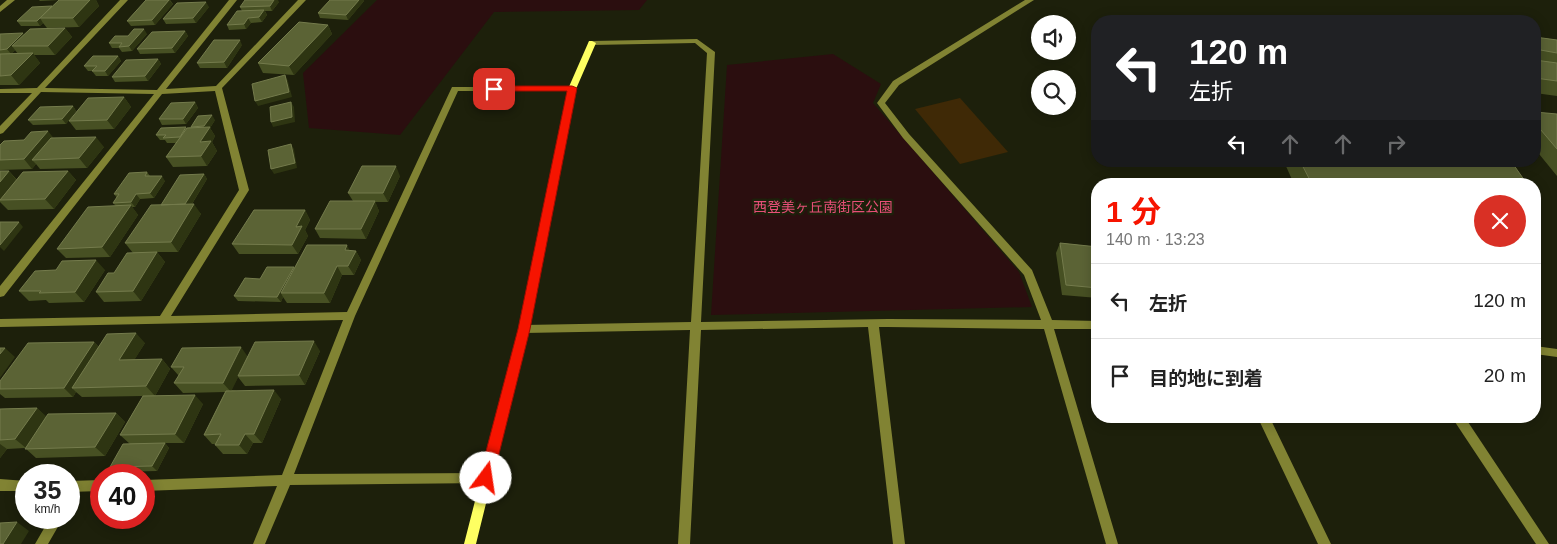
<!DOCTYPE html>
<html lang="ja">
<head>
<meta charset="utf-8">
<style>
  :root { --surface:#fff; --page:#f2f2f2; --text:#222; --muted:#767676; --line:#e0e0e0; --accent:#f61400 }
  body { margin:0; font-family:Arial,"Noto Sans JP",sans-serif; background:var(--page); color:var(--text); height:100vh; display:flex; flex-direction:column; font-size:19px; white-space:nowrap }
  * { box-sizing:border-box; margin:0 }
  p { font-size:16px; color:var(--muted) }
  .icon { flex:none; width:28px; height:28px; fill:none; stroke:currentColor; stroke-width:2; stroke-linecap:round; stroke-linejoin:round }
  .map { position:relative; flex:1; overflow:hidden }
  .side { position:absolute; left:1091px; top:178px; width:450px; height:245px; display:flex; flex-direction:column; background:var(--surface); border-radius:20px; box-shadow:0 2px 12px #0003 }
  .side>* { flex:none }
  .hud { position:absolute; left:1091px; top:15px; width:450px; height:152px; border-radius:20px; box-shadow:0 2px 12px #0003; background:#202124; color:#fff; overflow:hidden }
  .tools { position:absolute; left:1031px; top:15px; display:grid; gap:10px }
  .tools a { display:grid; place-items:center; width:45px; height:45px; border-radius:50%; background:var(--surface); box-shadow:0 2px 12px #0003; font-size:25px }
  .speed { position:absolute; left:15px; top:464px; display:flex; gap:10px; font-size:25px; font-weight:700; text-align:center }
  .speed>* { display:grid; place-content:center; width:65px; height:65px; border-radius:50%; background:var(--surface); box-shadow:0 2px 12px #0003; line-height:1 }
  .speed small { font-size:12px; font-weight:400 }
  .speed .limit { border:8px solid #d22; background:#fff; color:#111 }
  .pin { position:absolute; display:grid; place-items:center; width:42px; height:42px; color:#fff; margin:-21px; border-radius:10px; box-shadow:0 2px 8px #0006 }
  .me { position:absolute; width:55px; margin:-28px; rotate:14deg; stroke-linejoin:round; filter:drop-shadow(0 0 4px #0008) }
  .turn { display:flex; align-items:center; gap:18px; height:105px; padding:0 15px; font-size:22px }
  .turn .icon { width:65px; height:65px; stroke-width:2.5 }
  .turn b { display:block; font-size:35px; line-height:42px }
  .lanes { display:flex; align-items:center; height:48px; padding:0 15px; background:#0003; justify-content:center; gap:25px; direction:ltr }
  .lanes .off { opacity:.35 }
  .round { display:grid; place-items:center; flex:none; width:52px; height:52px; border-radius:26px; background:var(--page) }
  .summary { display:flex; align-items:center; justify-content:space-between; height:85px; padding:0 15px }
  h1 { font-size:30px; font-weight:700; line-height:38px; color:var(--accent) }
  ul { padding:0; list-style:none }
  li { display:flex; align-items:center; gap:15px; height:75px; padding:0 15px; border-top:1px solid var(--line) }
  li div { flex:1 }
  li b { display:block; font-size:19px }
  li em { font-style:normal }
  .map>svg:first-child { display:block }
</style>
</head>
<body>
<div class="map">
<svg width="1557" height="544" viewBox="0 0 1557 544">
  <rect width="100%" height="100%" fill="#1d200b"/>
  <path fill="#2b0e0f" d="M377,0H647L639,10L494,12L400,135L309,128L303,73Z
    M833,54L881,84L873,103L1019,272L1032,307L711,315L727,65Z"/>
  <path fill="#3f2906" d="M960,98L1008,152L960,164L915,109Z"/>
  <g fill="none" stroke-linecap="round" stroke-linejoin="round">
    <path fill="#818333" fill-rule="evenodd" d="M7,0H15L0,12V6Z
      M120,0H128L45,88L157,90L229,0H237L166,89L216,86L298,0H306L222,88L249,190L171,316L347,312L452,87H575L576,89L572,91H458L355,316L294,474L486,473L490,474L492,478L490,482L486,483L290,485L265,544H253L277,486L144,491V480L282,475L343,320L0,327V319L160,316L239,190L215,91L162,94L4,296L0,297V286L154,94L41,92L3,133L0,134V126L32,93H0V89L37,88Z
      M1025,0H1034L899,85L885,103L909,134L1032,270L1052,320L1098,321V329H1054L1118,544H1106L1044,329L888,327H879L905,544H893L868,327L701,330L690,544H678L690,330L524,333L520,332L519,329L520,326L524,325L691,322L707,53L695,43L592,45L588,43L592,41L697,39L715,52L701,322L888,319L1041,320L1024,275L903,138L877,103L893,81Z
      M1535,346L1557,349V357L1535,354Z
      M1257,416H1269L1331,544H1318Z
      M1451,416H1464L1549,544H1536Z
      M0,479L26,481V491H0Z
      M101,480V491L69,492V481Z
      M50,518H63L48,544H35Z"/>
    <path fill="#feff62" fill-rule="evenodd" d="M589,41H592L596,43L576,89L529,329L476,544H464L519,329L568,89Z"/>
  </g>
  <path fill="#475023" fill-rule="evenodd" d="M39,0H96L99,6L79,27L47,28L43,23L40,26H21L17,21L52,7L59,0L40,1Z
    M146,0H170L173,4L155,25L131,26L127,21Z
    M330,0H363L364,1L348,20L320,18L318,13Z
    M279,2L272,11H265L267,15L262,22L251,23L246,29L229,30L227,25L242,11L240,7Z
    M209,7L196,23L166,24L163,19Z
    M328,25L332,34L294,75L263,73L258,63Z
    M65,28L72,37L55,55H34L40,63L19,85H0V34L24,35ZM15,50L18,54H11Z
    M185,31L188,36L175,53L140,54L137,49Z
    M147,34L132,51L122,52L119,48H112L109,43L128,36Z
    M1535,37L1557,40V96L1535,93Z
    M242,45L227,68H200L197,63Z
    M118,56L121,61L108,76H96L92,71H88L84,66Z
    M158,59L161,64L148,81L115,82L112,77Z
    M124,97L131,107L114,129L76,130L69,121Z
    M195,102L198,108L186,124L162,125L159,119Z
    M73,106L76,111L66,124L33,125L28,120Z
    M1535,112L1557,114V176L1535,149Z
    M215,120L210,128L215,136L212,142L217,151L207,166L173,167L166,157L176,143H167L165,140H160L156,135L191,127Z
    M53,138L104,147L87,168L40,169L36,164L32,169L0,170V145L24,140Z
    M1286,161H1511L1527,184H1294L1285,164Z
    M0,171H9L17,180L68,171L76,180L54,209L8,210L0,202Z
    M147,172L150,176L165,181L154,198L140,199L135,207H132L138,215L110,257L66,258L57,249L116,206L113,203L117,198L114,194Z
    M204,174L207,179L192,204L201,214L178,252H157L165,262L141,301L104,302L96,292L133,253L125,243L161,205Z
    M400,176L388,202H375L379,211L366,239L320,238L315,229L353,201L348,193Z
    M305,210L310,220L305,230L308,236L298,254H239L232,244Z
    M1060,243L1098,247V298L1062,295L1056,253Z
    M356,251L361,260L354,275H342L330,303H287L283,297L281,302L238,301L234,296L260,279L294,267L295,268Z
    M105,270L84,302L49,303L46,300L29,301L19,291Z
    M94,342L99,347L145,343L134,360L162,359L170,369L155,396L203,404L184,443H165L169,448L157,471L115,472L110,467L130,444L120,435L143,396L82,397L76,392L73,397L5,398L0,394V381Z
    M320,351L305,385L245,386L238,377L231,390L281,399L262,443H253L247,454H223L215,445L216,444H212L204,435L225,392L183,393L174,383L179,376L171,367L248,356Z
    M37,408L46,417L116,413L125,422L105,456L36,458L25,448L7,449L0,458V409Z"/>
  <path fill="#2e3512" d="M90,0H96L99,6L79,27L73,18Z
    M169,0L173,4L155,25L152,20Z
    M274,0H278L279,2L272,11L270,6Z
    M359,0H363L364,1L348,20L346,15Z
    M206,2L209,7L196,23L193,18Z
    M52,6L40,18L43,23L40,26L37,21Z
    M264,10L267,15L262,22L259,17Z
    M248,18L251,23L246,29L244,24Z
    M328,25L332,34L294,75L289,66Z
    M65,28L72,37L55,55L48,46Z
    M144,29L147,34L132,51L129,46Z
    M185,31L188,36L175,53L172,48Z
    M23,33L27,38L12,46L15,50L11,54L7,49Z
    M240,40L242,45L227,68L224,62Z
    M33,53L40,63L19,85L11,75Z
    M118,56L121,61L108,76L105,71Z
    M158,59L161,64L148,81L145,76Z
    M285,75L288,81L292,97L258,106L255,101Z
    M124,97L131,107L114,129L107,120Z
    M195,102L198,108L186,124L183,119Z
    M291,102L294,107L295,122L273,127L271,122Z
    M73,106L76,111L66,124L62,119Z
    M212,115L215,120L210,128L215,136L212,142L217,151L207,166L201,156L200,142L204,126Z
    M48,131L56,141L32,160L36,164L32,169L24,159Z
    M96,137L104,147L87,168L79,158Z
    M291,144L294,149L297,168L274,174L271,169Z
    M396,166L400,176L388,202L383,193Z
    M9,171L17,181L0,200V182Z
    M68,171L76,180L54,209L45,199Z
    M204,174L207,179L188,210L184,205Z
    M162,176L165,181L154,198L150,193Z
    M136,194L140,199L135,207L131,202Z
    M375,201L379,211L366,239L361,229Z
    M194,204L201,214L178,252L171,242Z
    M131,205L138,215L110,257L102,247Z
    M305,210L310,220L305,230L308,236L298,254L292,245L296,227Z
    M19,222L23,227L4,251L0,247V245Z
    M347,245L352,255L345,250Z
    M356,251L361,260L354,275L348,266Z
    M157,252L165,262L141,301L133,291Z
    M96,260L105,270L84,302L75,292Z
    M337,266L342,275L330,303L324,293Z
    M294,267L297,272L281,293L283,297L281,302L277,297Z
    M136,333L145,343L128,370L119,360Z
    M314,341L320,351L305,385L299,375Z
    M94,342L103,351L72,388L76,392L73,397L64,388Z
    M241,347L248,357L231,392L223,383Z
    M5,348L15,357L0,378V354Z
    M162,359L170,369L155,396L146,386Z
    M274,390L281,399L262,443L254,434Z
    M195,395L203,404L184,443L175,434Z
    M37,408L47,417L26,448L15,439Z
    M116,413L125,422L105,456L95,447Z
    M245,434L253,443L247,454L239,445Z
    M165,443L169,448L157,471L152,466Z
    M0,444L7,449L0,458Z
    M17,522L29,531L21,544H3Z"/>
  <path fill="#5b6335" stroke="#747b4c" d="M59,0H90L73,18H40Z
    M146,0H169L152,20L127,21Z
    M245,0H274L270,6L240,7Z
    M330,0H359L346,15L318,13Z
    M206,2L193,18L163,19L177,3Z
    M52,6L37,21H17L32,7Z
    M264,10L259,17L248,18L244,24L227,25L237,11Z
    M299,22L328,25L289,66L258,63Z
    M65,28L48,46H12L30,29Z
    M134,29H144L129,46L119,47L122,43H109L115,36H128Z
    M185,31L172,48L137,49L152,32Z
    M23,33L7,49L0,50V34Z
    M1535,37L1557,40V53L1535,49Z
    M214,40H240L224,62L197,63Z
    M33,53L11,75L0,76V54Z
    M93,56H118L105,71H92L97,66H84Z
    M158,59L145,76L112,77L126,60Z
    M1535,60L1557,63V81L1535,78Z
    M285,75L289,92L255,101L252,84Z
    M124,97L107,120L69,121L88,98Z
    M195,102L183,119H159L171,103Z
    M291,102L292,117L271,122L270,107Z
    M73,106L62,119L28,120L40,107Z
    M1535,112L1557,114V149L1535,123Z
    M212,115L204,126L191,127L198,116Z
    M186,127L180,137L163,138L166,135H156L161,128Z
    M210,127L200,142L211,141L201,156L166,157L187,128Z
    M48,131L24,159L0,160V145L4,141L24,140L31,132Z
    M96,137L79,158L32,160L51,138Z
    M291,144L295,163L271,169L268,150Z
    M1300,161H1511L1527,184H1312Z
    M362,166H396L383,193H348Z
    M0,171H9L0,182Z
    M68,171L45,199L0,200L23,172Z
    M147,172L145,176H162L150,193L136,194L131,202L113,203L119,194H114L129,173Z
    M204,174L185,204L161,205L180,175Z
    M330,201H375L361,229H315Z
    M194,204L171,242L125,243L151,205Z
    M131,205L102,247L57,249L88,207Z
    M254,210H305L296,227L302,226L292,245L232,244Z
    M0,222H19L0,245Z
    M1060,243L1098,247V288L1066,285Z
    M307,245H347L345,250L356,251L348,266H337L324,293H281Z
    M157,252L133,291L96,292L108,273H114L127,253Z
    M96,260L75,292L39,293L41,291H19L35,271L56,270L62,261Z
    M267,267H294L277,297L234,296L245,278L260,279Z
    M136,333L119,360L162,359L146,386L72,388L107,334Z
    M314,341L299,375L238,376L255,342Z
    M94,342L64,388L0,389V381L28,343Z
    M241,347L223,383H174L184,367H171L182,348Z
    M0,348H5L0,354Z
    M274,390L254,434H245L239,445H215L221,434L204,435L226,391Z
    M195,395L175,434L120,435L143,396Z
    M37,408L15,439L0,440V409Z
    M116,413L95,447L25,449L48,414Z
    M165,443L152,466L110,467L123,444Z
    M17,522L3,544H0V523Z"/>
  <path fill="#f61400" stroke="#a00d00" d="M494,86H572L577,88L530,329L493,478L491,482L486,484L481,482L479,478L518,329L567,91H491V87Z"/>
  <g text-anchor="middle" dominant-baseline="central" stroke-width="5" stroke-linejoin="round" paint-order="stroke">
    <g font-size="14" fill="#e74f78" stroke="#1d200b">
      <text x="823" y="207">西登美ヶ丘南街区公園</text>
    </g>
  </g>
</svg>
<div class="tools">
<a><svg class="icon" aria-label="sound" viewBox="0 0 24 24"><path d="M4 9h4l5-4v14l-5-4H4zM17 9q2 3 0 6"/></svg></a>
<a><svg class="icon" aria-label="search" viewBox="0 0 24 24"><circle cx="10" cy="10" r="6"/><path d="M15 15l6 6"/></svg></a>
</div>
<div class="speed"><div>35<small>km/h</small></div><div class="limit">40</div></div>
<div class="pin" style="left:494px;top:89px;background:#d93025"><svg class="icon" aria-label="arrive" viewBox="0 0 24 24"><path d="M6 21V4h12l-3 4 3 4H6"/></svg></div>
<svg class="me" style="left:486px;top:478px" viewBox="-20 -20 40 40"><circle r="19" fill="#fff"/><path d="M0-13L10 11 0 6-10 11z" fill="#f61400"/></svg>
<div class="hud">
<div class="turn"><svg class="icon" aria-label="left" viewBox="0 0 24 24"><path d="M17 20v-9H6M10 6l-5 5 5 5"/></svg><div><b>120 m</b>左折</div></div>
<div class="lanes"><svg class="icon" aria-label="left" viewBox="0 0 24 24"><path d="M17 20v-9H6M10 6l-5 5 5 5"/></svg><svg class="icon off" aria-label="ahead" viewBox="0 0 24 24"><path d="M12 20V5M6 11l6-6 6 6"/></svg><svg class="icon off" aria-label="ahead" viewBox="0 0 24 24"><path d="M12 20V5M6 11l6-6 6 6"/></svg><svg class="icon off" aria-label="right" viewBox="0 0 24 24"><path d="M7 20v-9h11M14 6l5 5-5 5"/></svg></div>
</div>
<section class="side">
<div class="summary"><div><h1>1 分</h1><p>140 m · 13:23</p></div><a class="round" style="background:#d93025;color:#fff"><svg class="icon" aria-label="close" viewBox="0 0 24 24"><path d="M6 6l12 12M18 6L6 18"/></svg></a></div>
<ul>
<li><svg class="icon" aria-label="left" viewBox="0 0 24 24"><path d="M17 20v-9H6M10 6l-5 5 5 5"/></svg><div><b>左折</b></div><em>120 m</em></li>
<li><svg class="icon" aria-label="arrive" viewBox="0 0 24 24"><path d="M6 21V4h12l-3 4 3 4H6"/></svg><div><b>目的地に到着</b></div><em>20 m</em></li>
</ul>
</section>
</div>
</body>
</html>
